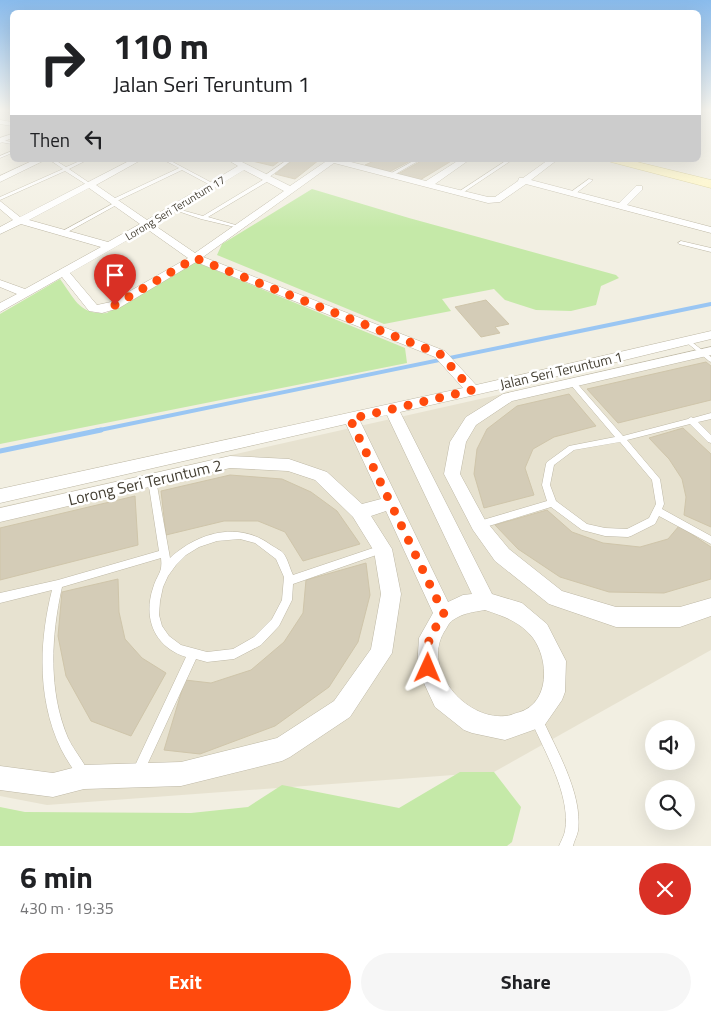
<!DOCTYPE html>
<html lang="en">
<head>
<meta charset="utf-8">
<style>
  :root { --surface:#fff; --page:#f6f6f6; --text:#202124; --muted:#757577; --accent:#ff4a0d }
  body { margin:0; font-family:"Titillium Web",sans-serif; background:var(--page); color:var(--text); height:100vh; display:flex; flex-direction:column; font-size:19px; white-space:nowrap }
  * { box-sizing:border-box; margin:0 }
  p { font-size:16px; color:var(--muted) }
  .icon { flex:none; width:28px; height:28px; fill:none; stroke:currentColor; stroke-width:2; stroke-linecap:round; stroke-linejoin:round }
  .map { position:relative; height:846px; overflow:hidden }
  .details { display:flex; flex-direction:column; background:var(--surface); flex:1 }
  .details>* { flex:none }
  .hud { position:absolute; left:10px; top:10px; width:691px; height:152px; border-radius:8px; box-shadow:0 5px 20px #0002; background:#fff; color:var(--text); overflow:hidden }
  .buttons { position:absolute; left:645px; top:720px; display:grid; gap:10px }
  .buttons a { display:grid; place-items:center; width:50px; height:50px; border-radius:50%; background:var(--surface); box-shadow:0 5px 20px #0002; font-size:25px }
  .pin { position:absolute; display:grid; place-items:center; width:42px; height:42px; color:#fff; margin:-51px -21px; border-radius:50% 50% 50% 0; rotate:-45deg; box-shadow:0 0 5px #0007 }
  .pin .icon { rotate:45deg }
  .me { position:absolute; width:55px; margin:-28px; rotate:1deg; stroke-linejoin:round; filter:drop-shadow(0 0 4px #0008) }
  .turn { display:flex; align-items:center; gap:18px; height:105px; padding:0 20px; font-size:22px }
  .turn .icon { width:65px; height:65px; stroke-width:2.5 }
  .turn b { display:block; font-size:35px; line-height:42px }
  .then { display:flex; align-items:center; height:48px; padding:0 20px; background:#0003; gap:10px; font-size:19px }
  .round { display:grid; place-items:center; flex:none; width:52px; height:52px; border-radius:26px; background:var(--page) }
  .overview { display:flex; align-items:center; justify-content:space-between; height:85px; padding:0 20px }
  h1 { font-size:30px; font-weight:700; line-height:38px }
  .cta { display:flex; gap:10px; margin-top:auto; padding:10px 20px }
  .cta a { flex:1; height:58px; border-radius:30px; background:var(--accent); color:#fff; font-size:20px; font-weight:700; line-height:58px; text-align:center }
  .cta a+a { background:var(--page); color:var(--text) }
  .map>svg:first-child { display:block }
</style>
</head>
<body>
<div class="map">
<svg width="711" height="846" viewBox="0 0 711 846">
  <rect width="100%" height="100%" fill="#f2efe2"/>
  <path fill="#e7e2d0" d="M711,347V650L494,772L47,805L0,796V507Z"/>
  <path fill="#c5e9a8" d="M312,189L409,218L616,275L619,278L601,286L596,305L571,311L536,310L505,300L494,289L442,299L451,311L384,324L217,255L222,244Z
    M188,263H198L405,348L407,363L0,444V314L60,279C75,299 79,315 107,313Z
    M460,772H494L521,807L512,842L507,846H0V807L25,812L191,813L248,807L282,785L399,808Z"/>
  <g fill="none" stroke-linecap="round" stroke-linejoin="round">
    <path stroke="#9ac6f3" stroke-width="4" d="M95,431L711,304"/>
    <path stroke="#9ac6f3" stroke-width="5" d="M0,451L101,430"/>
  </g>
  <path fill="#d4ccb7" stroke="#cfc5aa" d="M254,160H281L273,166L252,161Z
    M293,160H319L295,179L275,174Z
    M376,160H412L389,172L365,165Z
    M423,160H453L420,180L398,174Z
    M486,300L509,324L495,327L500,333L481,337L455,307Z
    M706,362L711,366V400L618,423L587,389Z
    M569,394L596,426L554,437L533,449L525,468L534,495L484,508L474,474L477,449L487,429L517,406Z
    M683,428L711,454V527L684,515L686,497L682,479L669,459L649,438Z
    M230,475L282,479L311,492L337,511L360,544L303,561L285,532L258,521H224L166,535L161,491Z
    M135,496L138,545L0,580V528Z
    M547,510L572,532L603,543L640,547L668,539L679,526L711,547V579L664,593L609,592L560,577L518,549L495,525Z
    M366,563L370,595L358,642L329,687L275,726L200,754L164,750L185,680L211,683L251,670L284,642L303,613L306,580Z
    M118,579L119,612L125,639L142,658L166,673L131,736L91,721L66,676L58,636L62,592Z"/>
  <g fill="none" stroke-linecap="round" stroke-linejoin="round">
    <defs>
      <path id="lane" d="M0,140L12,142V144L0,142Z
        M12,151V153L0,158V156Z
        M50,160H55L66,167L82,160H87L69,169L91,184L87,185L65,171L0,200V197L63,169Z
        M164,160H169L216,185L212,186L182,170L117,201H113V199L179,168Z
        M287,160H292L268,178H270V180L208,217L239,226V228L201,219L172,209L174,208L203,216L266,178H264V176Z
        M415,160H420L392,176L388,175Z
        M507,160H512L461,194L457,193Z
        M589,179L593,180L575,194H571V192Z
        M116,202L120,203L64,234L59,233Z
        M681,241L711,248V252L679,244L678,243Z
        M688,339L711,357V362L709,361L686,342L685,341L686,340Z
        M570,380H574L623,436L688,419L691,417L693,418L711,413V419L698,422L711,435V443L708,442L690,424L627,440L660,479L664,504L662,509L711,536V544L659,516L655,524L631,536L628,537L605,536L582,530L551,507L479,529L476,528L475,525L476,522L547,501L542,485L546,464L547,462L569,446L615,437L570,384L569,382ZM620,442L652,480L656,504L649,518L627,529L605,528L587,524L556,501L550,485L554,465L574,450Z
        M152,477L155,478L156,480L170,558C198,532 239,521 271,545C275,548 281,550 284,554C288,560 290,569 293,575L382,545L385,546L387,549L385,552L293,584L292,600L279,626L261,645L234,659L207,662L196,659L142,776L138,778L134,776L132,772L186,657C154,647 143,618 153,588C157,574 163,573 161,558L62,587C51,636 48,691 68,738C74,751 84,761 89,774L87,778L83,780L79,778C73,769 66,759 61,749C37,699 39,642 52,590L0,603V593L58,580L159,551L148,480L149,478ZM240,539L255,543L276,559L284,577L282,600L272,619L254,637L233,649L207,652L181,645L169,636L162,626L159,615L160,601L163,587L168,576L176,565L186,555L199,547L217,541Z
        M537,714L541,716C556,749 583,794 578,831C577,836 574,841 573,846H559C561,841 564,836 565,831C571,795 545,753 531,720L533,716Z"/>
      <path id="street" d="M0,120L12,122V126L0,124Z
        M12,134V138L0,143V138Z
        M34,160H45L0,182V176Z
        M131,160H141L96,185L147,220L238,166L228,160H238L290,186L328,160H343L426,181L459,160H469L435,184L488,197H495L518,181L519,178H523L548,160H557L531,180L619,203L636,186H642V190L627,205L711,227V233L526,184L500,202L488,203L334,163L203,257L445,351L476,385L711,331V339L567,374L400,412L492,594L522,603L547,624L566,661L565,692L562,700L544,726L536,729L505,740L472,733L464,730L435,707L417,668L419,638L433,613L386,511L371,516L392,549L401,594L392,653L350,717L290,757L282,761L181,786L84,789L53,797L0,790V766L53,773L84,765L181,762L277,738L334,701L371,649L381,594L374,551L353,517L315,480L288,471L230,468L0,522V508L230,456L289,459L327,472L362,504L381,499L346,424L0,503V489L463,388L435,357L196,262L119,308L102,313L89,311L62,277L0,312V303L17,294L0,287V280L25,289L101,247L21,224L0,234V227L13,220L0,209V201L20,217ZM244,170L284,191L195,253L154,225ZM89,188L140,224L108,242L29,220ZM147,229L188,258L111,302L97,305L70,273ZM387,415L472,594L463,595L448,602L360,421ZM485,610C503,616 521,622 533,638C549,660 550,702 520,712C515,713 510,716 505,716C465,720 422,669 444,632C447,628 449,622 453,620C463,613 473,612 485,610Z
        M711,347V355L512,401L476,425L466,442L460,474L485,520L509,549L562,591L616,607H680L711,598V616L680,627H616L549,604L495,561L473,530L444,474L450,442L466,417L503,394Z"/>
      <path id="secondary" d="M609,160H629L711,180V188L611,162Z"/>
    </defs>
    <use href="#lane" stroke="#beb8a5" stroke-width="1"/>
    <use href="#street" stroke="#beb8a5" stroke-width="1"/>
    <use href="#secondary" stroke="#d4ca8f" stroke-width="1"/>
    <use href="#lane" fill="#fff" fill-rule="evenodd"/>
    <use href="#street" fill="#fff" fill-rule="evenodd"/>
    <use href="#secondary" fill="#fff6c0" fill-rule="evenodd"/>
  </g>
  <linearGradient id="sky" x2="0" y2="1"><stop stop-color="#89bbec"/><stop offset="0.48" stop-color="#f9f8f2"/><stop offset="1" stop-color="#f9f8f2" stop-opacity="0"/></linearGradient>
  <rect width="711" height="228" fill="url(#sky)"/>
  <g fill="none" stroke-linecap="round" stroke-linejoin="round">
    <path stroke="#ff4a0d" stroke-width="9" stroke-dasharray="0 16.2" d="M115,305L195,258L440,354L472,390L350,419L444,614L429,638L428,668"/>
  </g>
  <g text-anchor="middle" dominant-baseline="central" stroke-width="5" stroke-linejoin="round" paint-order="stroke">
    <g font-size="11" fill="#443f33" stroke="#fff">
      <text transform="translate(175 208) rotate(-31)">Lorong Seri Teruntum 17</text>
    </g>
    <g font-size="14" fill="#443f33" stroke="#fff">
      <text transform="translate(561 370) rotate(-13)">Jalan Seri Teruntum 1</text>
    </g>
    <g font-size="16" fill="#443f33" stroke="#fff">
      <text transform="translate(145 482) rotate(-13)">Lorong Seri Teruntum 2</text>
    </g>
  </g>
</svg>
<div class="buttons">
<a><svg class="icon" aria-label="sound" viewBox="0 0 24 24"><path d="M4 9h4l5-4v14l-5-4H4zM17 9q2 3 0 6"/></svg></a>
<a><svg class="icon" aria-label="search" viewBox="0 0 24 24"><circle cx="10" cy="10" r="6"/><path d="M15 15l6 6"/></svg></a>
</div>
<div class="pin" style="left:115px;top:305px;background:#d93025"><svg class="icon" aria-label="arrive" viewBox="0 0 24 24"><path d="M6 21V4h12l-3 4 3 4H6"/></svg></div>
<svg class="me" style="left:428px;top:668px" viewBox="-20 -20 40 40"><path d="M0-17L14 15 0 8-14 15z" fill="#ff4a0d" stroke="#fff" stroke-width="4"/></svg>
<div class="hud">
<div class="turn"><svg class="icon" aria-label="right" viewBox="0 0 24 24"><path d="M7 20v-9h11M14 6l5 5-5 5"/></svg><div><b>110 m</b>Jalan Seri Teruntum 1</div></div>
<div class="then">Then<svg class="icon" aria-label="left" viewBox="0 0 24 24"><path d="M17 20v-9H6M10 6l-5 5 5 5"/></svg></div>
</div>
</div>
<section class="details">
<div class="overview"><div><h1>6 min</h1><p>430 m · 19:35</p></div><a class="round" style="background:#d93025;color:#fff"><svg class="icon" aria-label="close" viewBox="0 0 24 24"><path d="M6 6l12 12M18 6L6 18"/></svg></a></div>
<div class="cta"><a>Exit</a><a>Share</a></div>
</section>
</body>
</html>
